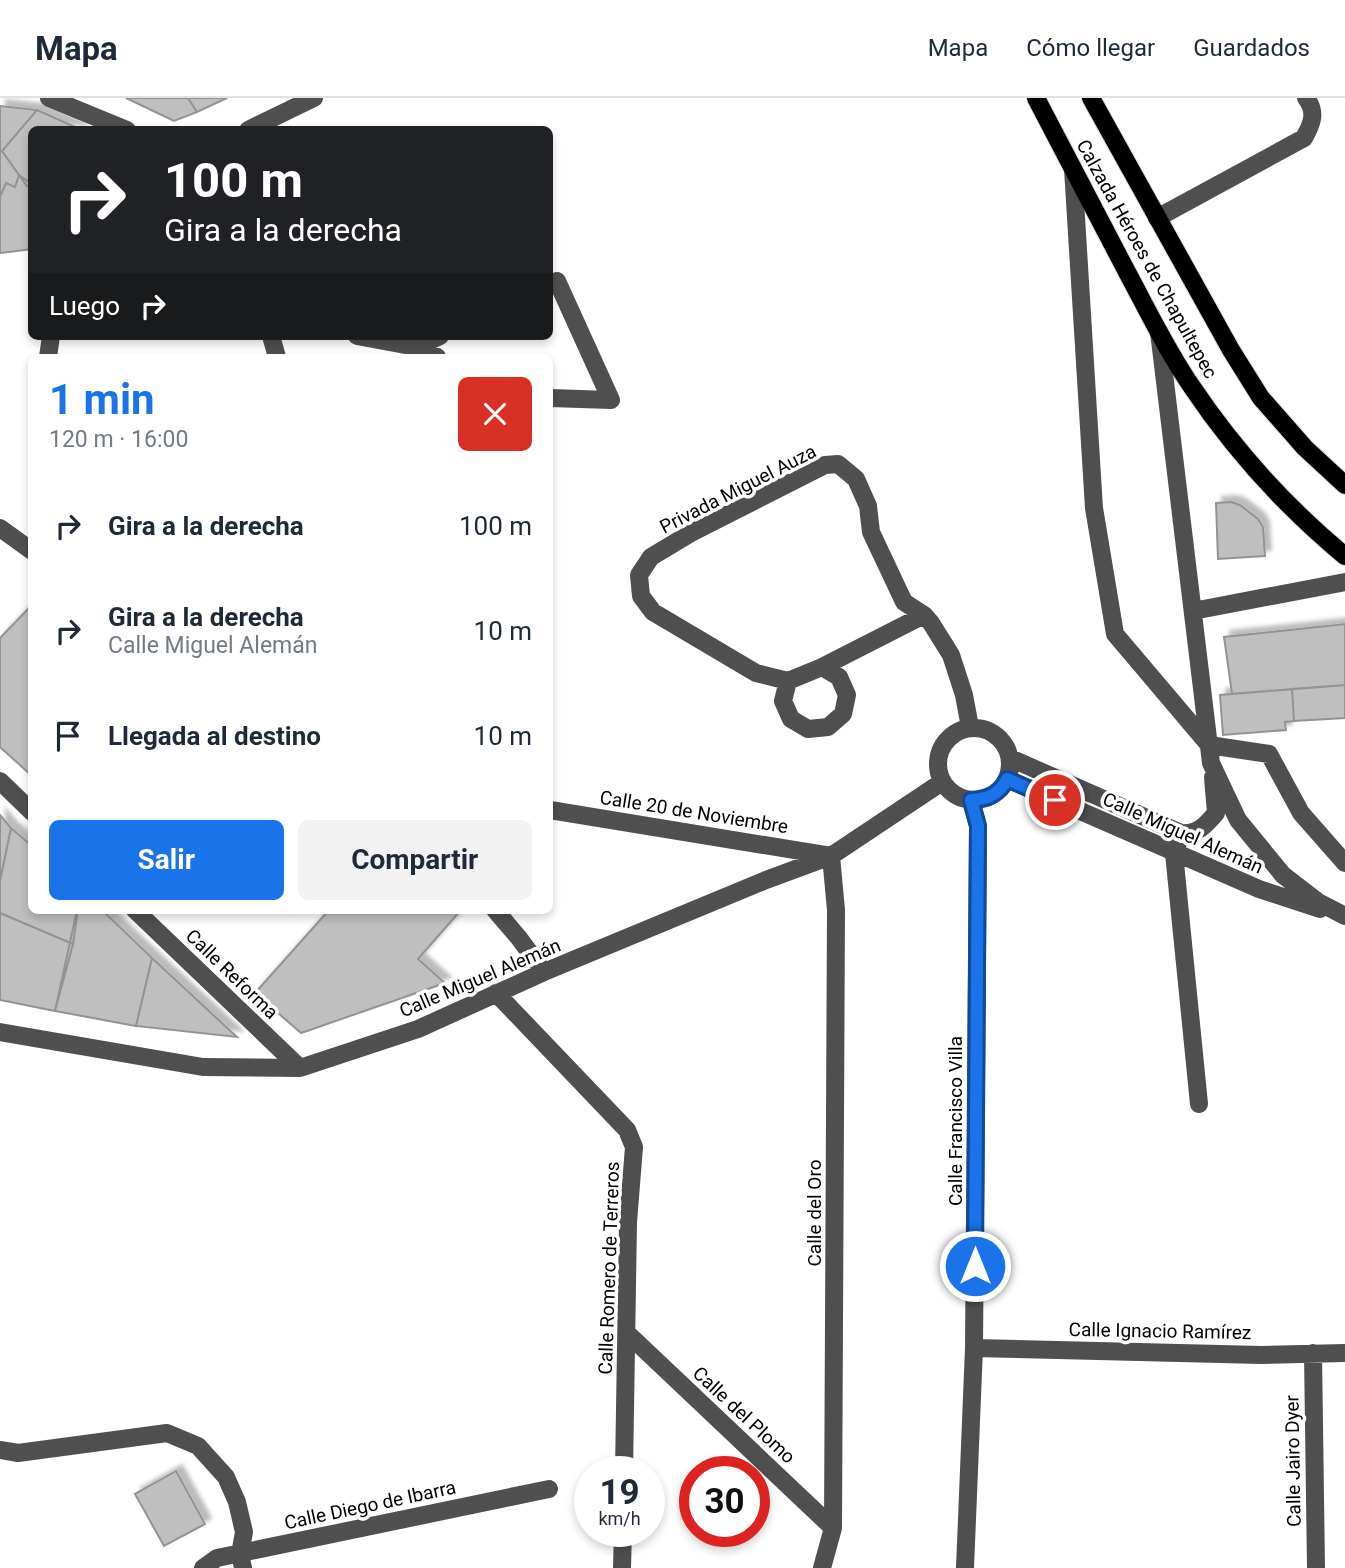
<!DOCTYPE html>
<html lang="es">
<head>
<meta charset="utf-8">
<style>
  :root { --surface:#fff; --page:#f2f2f3; --text:#1f2937; --muted:#747a83; --line:#e0e1e3; --accent:#1a73e8 }
  body { margin:0; font-family:Roboto,sans-serif; background:var(--page); color:var(--text); height:100vh; display:flex; flex-direction:column; font-size:26px; white-space:nowrap }
  * { box-sizing:border-box; margin:0 }
  p { font-size:23px; color:var(--muted) }
  .icon { flex:none; width:38px; height:38px; fill:none; stroke:currentColor; stroke-width:2; stroke-linecap:round; stroke-linejoin:round }
  .map { position:relative; flex:1; overflow:hidden }
  .panel { position:absolute; left:28px; top:256px; width:525px; height:560px; display:flex; flex-direction:column; background:var(--surface); border-radius:10px; box-shadow:0 4px 10px #0003 }
  .panel>* { flex:none }
  .top-card { position:absolute; left:28px; top:28px; width:525px; height:214px; border-radius:10px; box-shadow:0 4px 10px #0003; background:#202124; color:#fff; overflow:hidden }
  .speed { position:absolute; left:574px; top:1358px; display:flex; gap:14px; font-size:35px; font-weight:700; text-align:center }
  .speed>* { display:grid; place-content:center; width:91px; height:91px; border-radius:50%; background:var(--surface); box-shadow:0 4px 10px #0003; line-height:1 }
  .speed small { font-size:18px; font-weight:400 }
  .speed .limit { border:10px solid #d22; background:#fff; color:#111 }
  .pin { position:absolute; display:grid; place-items:center; width:60px; height:60px; color:#fff; margin:-30px; border:4px solid #fff; border-radius:50%; box-shadow:0 2px 7px #0007 }
  .me { position:absolute; width:77px; margin:-38px; rotate:0deg; stroke-linejoin:round; filter:drop-shadow(0 0 5px #0008) }
  .turn { display:flex; align-items:center; gap:24px; height:147px; padding:0 21px; font-size:32px }
  .turn .icon { width:91px; height:91px; stroke-width:2.5 }
  .turn b { display:block; font-size:49px; line-height:60px }
  .then { display:flex; align-items:center; height:66px; padding:0 21px; background:#0003; gap:14px; font-size:26px }
  .round { display:grid; place-items:center; flex:none; width:74px; height:74px; border-radius:10px; background:var(--page) }
  .head { display:flex; align-items:center; justify-content:space-between; height:119px; padding:0 21px }
  h1 { font-size:42px; font-weight:700; line-height:52px; color:var(--accent) }
  .primary-button { display:flex; gap:14px; margin-top:auto; padding:14px 21px }
  .primary-button a { flex:1; height:80px; border-radius:10px; background:var(--accent); color:#fff; font-size:28px; font-weight:700; line-height:80px; text-align:center }
  .primary-button a+a { background:var(--page); color:var(--text) }
  ul { padding:0; list-style:none }
  li { display:flex; align-items:center; gap:21px; height:105px; padding:0 21px }
  li div { flex:1 }
  li b { display:block; font-size:26px }
  li em { font-style:normal }
  header { display:flex; align-items:center; gap:42px; box-sizing:border-box; height:98px; padding:0 35px; background:var(--surface); border-bottom:2px solid var(--line) }
  header strong { font-size:33px }
  nav { display:flex; gap:38px; margin-inline-start:auto; font-size:24px }
  .map>svg:first-child { display:block }
</style>
</head>
<body>
<header>
<strong>Mapa</strong>
<nav><a>Mapa</a><a>Cómo llegar</a><a>Guardados</a></nav>
</header>
<div class="map">
<svg width="1345" height="1470" viewBox="0 0 1345 1470">
  <defs>
    <filter id="shadow"><feDropShadow dx="6" dy="-6" stdDeviation="2" flood-color="#0004"/></filter>
  </defs>
  <rect width="100%" height="100%" fill="#fff"/>
  <path fill="#bfbfbf" stroke="#939393" stroke-width="2" filter="url(#shadow)" d="M126,0H188L197,14L174,23Z
    M188,0H227L197,14Z
    M0,8L37,12L2,53L19,77L15,89L6,85L0,99Z
    M37,12L82,32H32V90L27,88L2,53Z
    M19,77L32,86V151L0,155V99L6,85L15,89Z
    M1231,404L1240,407L1258,421L1263,429L1265,458L1218,461L1216,405Z
    M32,507V678L0,649V540Z
    M1345,526V587L1232,596L1224,539Z
    M1345,587V620L1294,623L1292,591Z
    M1292,591L1294,623L1285,624L1286,632L1223,637L1220,597Z
    M0,717L11,730L0,783Z
    M11,730L32,748V812H78L73,846L0,815V783Z
    M77,812H102L152,860L136,928L55,913Z
    M329,812H461L418,861L445,885L301,935L255,895Z
    M0,815L73,846L55,913L0,902Z
    M152,860L237,939L136,928Z
    M176,1373L205,1426L164,1448L135,1396Z"/>
  <g fill="none" stroke-linecap="round" stroke-linejoin="round">
    <defs>
      <path id="major" d="M1036,0C1066,58 1097,116 1127,174C1148,213 1167,253 1192,289C1235,353 1286,409 1345,458
        M1091,0L1231,252L1261,300L1305,350L1345,387"/>
    </defs>
    <use href="#major" stroke="#dbdbdb" stroke-width="20"/>
    <path stroke="#4f4f4f" stroke-width="18" d="M49,0L127,32
      M248,32L314,0
      M1073,71L1094,410L1115,536L1209,647L1269,656L1301,715L1345,765
      M1157,120L1304,40C1312,26 1317,14 1306,0
      M550,187L557,183L611,302L550,300
      M1159,234L1211,665L1238,722L1283,777L1318,804L1345,818
      M271,238L277,259
      M357,238L416,249L440,238
      M416,249L437,259
      M48,259L51,238
      M0,430L32,453
      M1193,513L1345,484
      M822,569L924,517
      M788,583L783,603L791,621L808,631L828,629L843,616L847,597L839,579L822,569L788,583L756,575L653,514L641,498L639,477L651,459L691,435L825,367L838,366L856,381L868,408L871,434L904,504L924,517L931,525L951,557L964,597L970,629
      M938 666a36 36 0 1 1 72 0a36 36 0 1 1-72 0Z
      M1010,660L1181,735C1197,737 1206,727 1216,715L1213,679
      M1007,681L1259,791L1320,811
      M0,683L32,714
      M550,712L831,758L836,812L833,1430L822,1470
      M1178,745L1174,755L1199,1006
      M135,812L300,970
      M495,812L519,840L544,874
      M496,895L627,1032L634,1049L628,1124L624,1374
      M0,934L203,969L300,970L418,931L544,874L766,782L831,758L942,684
      M627,1235L833,1430
      M974,1250L1261,1257L1345,1255
      M1313,1255L1316,1470
      M0,1352L18,1355L167,1335L198,1348L226,1379L237,1404L244,1434L240,1456L243,1470
      M203,1470L217,1460L549,1391
      M622,1470L623,1433
      M965,1470L974,1250L978,728L971,703"/>
    <use href="#major" stroke="#000" stroke-width="18"/>
  </g>
  <g fill="none" stroke-linecap="round" stroke-linejoin="round">
    <defs>
      <path id="route" d="M975,1168L978,728L971,702C988,701 1000,696 1007,681L1055,702"/>
    </defs>
    <use href="#route" stroke="#114b97" stroke-width="18"/>
    <use href="#route" stroke="#1a73e8" stroke-width="12"/>
  </g>
  <g text-anchor="middle" dominant-baseline="central" stroke-width="7" stroke-linejoin="round" paint-order="stroke">
    <g font-size="19" fill="#000" stroke="#fff">
      <text transform="translate(1147 161) rotate(61)">Calzada Héroes de Chapultepec</text>
      <text transform="translate(738 391) rotate(-27)">Privada Miguel Auza</text>
      <text transform="translate(694 714) rotate(9)">Calle 20 de Noviembre</text>
      <text transform="translate(1183 735) rotate(24)">Calle Miguel Alemán</text>
      <text transform="translate(232 876) rotate(44)">Calle Reforma</text>
      <text transform="translate(480 880) rotate(-23)">Calle Miguel Alemán</text>
      <text transform="translate(955 1023) rotate(-90)">Calle Francisco Villa</text>
      <text transform="translate(814 1115) rotate(-90)">Calle del Oro</text>
      <text transform="translate(609 1170) rotate(-88)">Calle Romero de Terreros</text>
      <text transform="translate(1160 1233) rotate(1)">Calle Ignacio Ramírez</text>
      <text transform="translate(744 1317) rotate(43)">Calle del Plomo</text>
      <text transform="translate(1293 1363) rotate(-91)">Calle Jairo Dyer</text>
      <text transform="translate(370 1407) rotate(-12)">Calle Diego de Ibarra</text>
    </g>
  </g>
</svg>
<div class="speed"><div>19<small>km/h</small></div><div class="limit">30</div></div>
<div class="pin" style="left:1055px;top:702px;background:#d93025"><svg class="icon" aria-label="arrive" viewBox="0 0 24 24"><path d="M6 21V4h12l-3 4 3 4H6"/></svg></div>
<svg class="me" style="left:975px;top:1168px" viewBox="-20 -20 40 40"><circle r="17" fill="#1a73e8" stroke="#fff" stroke-width="3"/><path d="M0-11L8 9 0 5-8 9z" fill="#fff"/></svg>
<div class="top-card">
<div class="turn"><svg class="icon" aria-label="right" viewBox="0 0 24 24"><path d="M7 20v-9h11M14 6l5 5-5 5"/></svg><div><b>100 m</b>Gira a la derecha</div></div>
<div class="then">Luego<svg class="icon" aria-label="right" viewBox="0 0 24 24"><path d="M7 20v-9h11M14 6l5 5-5 5"/></svg></div>
</div>
<section class="panel">
<div class="head"><div><h1>1 min</h1><p>120 m · 16:00</p></div><a class="round" style="background:#d93025;color:#fff"><svg class="icon" aria-label="close" viewBox="0 0 24 24"><path d="M6 6l12 12M18 6L6 18"/></svg></a></div>
<ul>
<li><svg class="icon" aria-label="right" viewBox="0 0 24 24"><path d="M7 20v-9h11M14 6l5 5-5 5"/></svg><div><b>Gira a la derecha</b></div><em>100 m</em></li>
<li><svg class="icon" aria-label="right" viewBox="0 0 24 24"><path d="M7 20v-9h11M14 6l5 5-5 5"/></svg><div><b>Gira a la derecha</b><p>Calle Miguel Alemán</p></div><em>10 m</em></li>
<li><svg class="icon" aria-label="arrive" viewBox="0 0 24 24"><path d="M6 21V4h12l-3 4 3 4H6"/></svg><div><b>Llegada al destino</b></div><em>10 m</em></li>
</ul>
<div class="primary-button"><a>Salir</a><a>Compartir</a></div>
</section>
</div>
</body>
</html>
